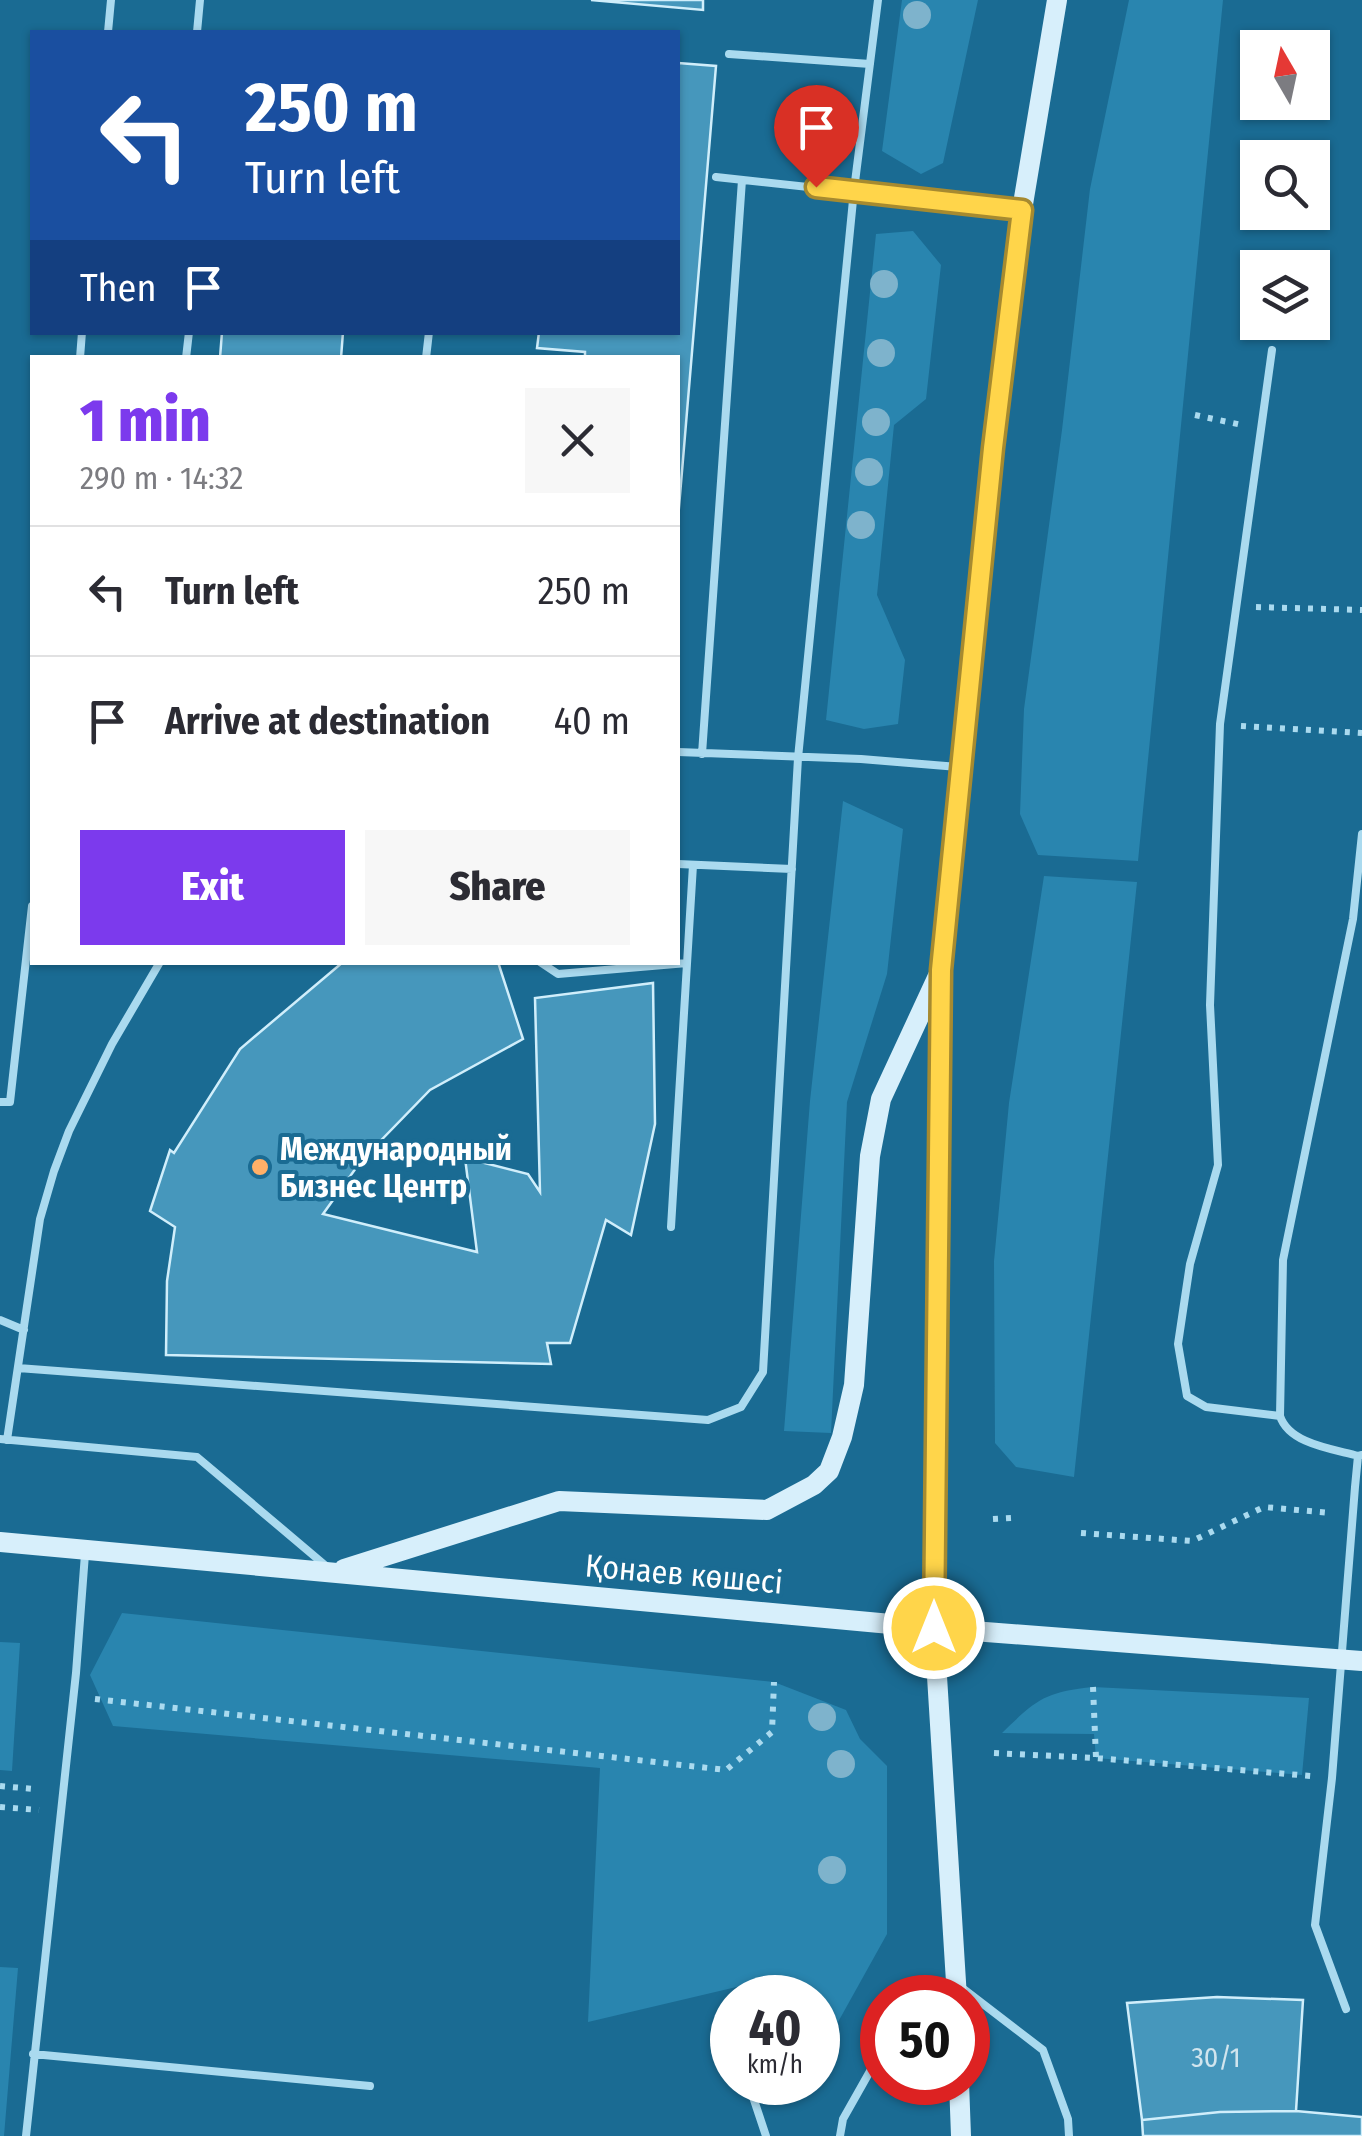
<!DOCTYPE html>
<html lang="en">
<head>
<meta charset="utf-8">
<style>
  :root { --surface:#fff; --page:#f7f7f7; --text:#2b2b33; --muted:#7c7c81; --line:#e1e1e2; --accent:#7c3aed }
  body { margin:0; font-family:"Fira Sans Condensed",sans-serif; background:var(--page); color:var(--text); height:100vh; display:flex; flex-direction:column; font-size:38px; white-space:nowrap }
  * { box-sizing:border-box; margin:0 }
  p { font-size:32px; color:var(--muted) }
  .icon { flex:none; width:55px; height:55px; fill:none; stroke:currentColor; stroke-width:2; stroke-linecap:round; stroke-linejoin:round }
  .map { position:relative; flex:1; overflow:hidden }
  .panel { position:absolute; left:30px; top:355px; width:650px; height:610px; display:flex; flex-direction:column; background:var(--surface); border-radius:0px; box-shadow:0 2px 8px #0004 }
  .panel>* { flex:none }
  .hud { position:absolute; left:30px; top:30px; width:650px; height:305px; border-radius:0px; box-shadow:0 2px 8px #0004; background:#1a4fa0; color:#fff; overflow:hidden }
  .needle { width:65px; rotate:351deg }
  .tools { position:absolute; left:1240px; top:30px; display:grid; gap:20px }
  .tools a { display:grid; place-items:center; width:90px; height:90px; border-radius:0px; background:var(--surface); box-shadow:0 2px 8px #0004; font-size:50px }
  .speed { position:absolute; left:710px; top:1975px; display:flex; gap:20px; font-size:50px; font-weight:700; text-align:center }
  .speed>* { display:grid; place-content:center; width:130px; height:130px; border-radius:50%; background:var(--surface); box-shadow:0 2px 8px #0004; line-height:1 }
  .speed small { font-size:25px; font-weight:400 }
  .speed .limit { border:15px solid #d22; background:#fff; color:#111 }
  .pin { position:absolute; display:grid; place-items:center; width:85px; height:85px; color:#fff; margin:-102px -42px; border-radius:50% 50% 50% 0; rotate:-45deg; box-shadow:0 0 10px #0007 }
  .pin .icon { rotate:45deg }
  .me { position:absolute; width:110px; margin:-55px; rotate:0deg; stroke-linejoin:round; filter:drop-shadow(0 0 8px #0008) }
  .turn { display:flex; align-items:center; gap:35px; height:210px; padding:0 50px; font-size:45px }
  .turn .icon { width:130px; height:130px; stroke-width:2.5 }
  .turn b { display:block; font-size:70px; line-height:85px }
  .then { display:flex; align-items:center; height:95px; padding:0 50px; background:#0003; gap:20px; font-size:38px }
  .round { display:grid; place-items:center; flex:none; width:105px; height:105px; border-radius:0px; background:var(--page) }
  .summary { display:flex; align-items:center; justify-content:space-between; height:170px; padding:0 50px }
  h1 { font-size:60px; font-weight:800; line-height:75px; color:var(--accent) }
  .action { display:flex; gap:20px; margin-top:auto; padding:20px 50px }
  .action a { flex:1; height:115px; border-radius:0px; background:var(--accent); color:#fff; font-size:40px; font-weight:800; line-height:115px; text-align:center }
  .action a+a { background:var(--page); color:var(--text) }
  ul { padding:0; list-style:none }
  li { display:flex; align-items:center; gap:30px; height:130px; padding:0 50px; border-top:2px solid var(--line) }
  li div { flex:1 }
  li b { display:block; font-size:38px }
  li em { font-style:normal }
  .map>svg:first-child { display:block }
</style>
</head>
<body>
<div class="map">
<svg width="1362" height="2136" viewBox="0 0 1362 2136">
  <rect width="100%" height="100%" fill="#1a6b93"/>
  <path fill="#2985af" d="M902,0H978L943,163L921,174L882,151Z
    M1129,0H1223L1138,861L1038,855L1020,814L1024,709L1062,430L1090,189Z
    M913,231L941,265L926,399L894,425L877,595L905,660L898,724L864,729L826,720L876,234Z
    M843,801L903,829L887,974L847,1102L831,1433L784,1431L810,1101Z
    M1044,876L1137,882L1074,1477L1016,1467L995,1443L994,1261L1009,1103Z
    M122,1613L774,1682L846,1710L860,1739L887,1766V1934L818,2058V1998L772,1997L770,1979L588,2022L600,1768L113,1726L90,1675Z
    M0,1642L20,1643L12,1771L0,1770Z
    M1093,1687L1309,1698L1302,1775L1096,1758L1094,1734L1002,1733C1036,1700 1044,1692 1093,1687Z
    M0,1967L18,1968L4,2136H0Z"/>
  <path fill="#4697bc" stroke="#d0eefb" stroke-width="2.5" d="M591,0H703V10Z
    M678,63L716,66L678,519V358H585V352L537,348L539,332H678Z
    M222,332H343L341,358H220Z
    M343,962H498L523,1039L430,1090L361,1161L323,1214L477,1252L465,1158L528,1174L540,1192L535,998L653,983L655,1124L631,1235L606,1220L570,1343H547L551,1364L166,1355L167,1281L175,1227L150,1211L170,1150L174,1153L240,1049Z
    M1217,1997L1303,2000L1296,2111L1220,2112L1142,2120L1127,2003Z
    M1296,2111L1362,2117V2136H1143L1142,2120L1220,2112Z"/>
  <g fill="none" stroke-linecap="round" stroke-linejoin="round">
    <path stroke="#aadaef" stroke-width="6" stroke-dasharray="5 8" stroke-linecap="butt" d="M1195,415L1242,425
      M1256,607L1362,610
      M1241,726L1362,733
      M993,1519L1011,1518
      M1081,1533L1192,1541L1264,1507L1331,1513
      M1093,1687L1096,1758
      M95,1699L726,1770L772,1732L774,1682
      M994,1753L1096,1758L1311,1776
      M0,1786L34,1789
      M0,1807L39,1810"/>
    <path stroke="#aadaef" stroke-width="8" d="M108,32L111,0
      M197,32L200,0
      M729,54L870,64
      M716,177L1020,210
      M1272,350L1220,724L1210,1005L1218,1165L1190,1264L1178,1344L1187,1396L1206,1407L1280,1416
      M80,358L82,332
      M186,358L189,332
      M426,358L429,332
      M678,752L861,759L958,767
      M702,754L742,180
      M678,864L792,869
      M540,962L558,974L687,963
      M0,1102H10L32,906
      M671,1227L693,865
      M0,1320L24,1330
      M18,1368L708,1420L741,1407L763,1372L798,758L854,190L878,0
      M0,1439L197,1457L326,1566
      M7,1440L40,1219L54,1171L69,1131L112,1044L160,962
      M1358,1456C1333,1449 1289,1444 1280,1416L1283,1260L1353,919L1362,834
      M942,1998L957,1984L1043,2050L1068,2119L1069,2136
      M1346,2009L1315,1925L1332,1778L1355,1487L1358,1456L1362,1455
      M33,2054L370,2086
      M725,2059L732,2061
      M748,2082L766,2136
      M26,2136L76,1673L85,1554
      M840,2136L843,2119L882,2050"/>
    <path stroke="#d7effb" stroke-width="20" d="M0,1542L934,1628L1362,1661
      M344,1569L559,1501L767,1510L814,1485L829,1471L842,1437L854,1385L870,1156L881,1099L938,976
      M957,1998L934,1628L941,969L993,448L1022,210L1057,0
      M959,2082L961,2136"/>
  </g>
  <g fill="#7eb3cc">
    <circle cx="917" cy="15" r="14"/>
    <circle cx="884" cy="284" r="14"/>
    <circle cx="881" cy="353" r="14"/>
    <circle cx="876" cy="422" r="14"/>
    <circle cx="869" cy="472" r="14"/>
    <circle cx="861" cy="525" r="14"/>
    <circle cx="822" cy="1717" r="14"/>
    <circle cx="841" cy="1764" r="14"/>
    <circle cx="832" cy="1870" r="14"/>
  </g>
  <g fill="none" stroke-linecap="round" stroke-linejoin="round">
    <defs>
      <path id="route" d="M816,187L1022,210L993,448L941,970L934,1628"/>
    </defs>
    <use href="#route" stroke="#a68a30" stroke-width="25"/>
    <use href="#route" stroke="#ffd54a" stroke-width="18"/>
  </g>
  <circle fill="#ffb068" stroke="#1a6b93" stroke-width="4" cx="260" cy="1167" r="10"/>
  <g text-anchor="middle" dominant-baseline="central" stroke-width="8" stroke-linejoin="round" paint-order="stroke">
    <g font-size="28" fill="#d1e5ee">
      <text x="1216" y="2057">30/1</text>
    </g>
    <g font-size="32" font-weight="bold" fill="#fff" stroke="#1a6b93" text-anchor="start">
      <text x="280" y="1149">Международный<tspan x="280" dy="37">Бизнес Центр</tspan></text>
    </g>
    <g font-size="32" fill="#fff" stroke="#1a6b93">
      <text transform="translate(684 1574) rotate(5)">Қонаев көшесі</text>
    </g>
  </g>
</svg>
<div class="tools">
<a><svg class="needle" viewBox="-14 -14 28 28"><path d="M0-13l5 13h-10z" fill="#e53935"/><path d="M0 13l5-13h-10z" fill="#7c7c81"/></svg></a>
<a><svg class="icon" aria-label="search" viewBox="0 0 24 24"><circle cx="10" cy="10" r="6"/><path d="M15 15l6 6"/></svg></a>
<a><svg class="icon" aria-label="layers" viewBox="0 0 24 24"><path d="M12 4l9 5-9 5-9-5zM3 14l9 5 9-5"/></svg></a>
</div>
<div class="speed"><div>40<small>km/h</small></div><div class="limit">50</div></div>
<div class="pin" style="left:816px;top:187px;background:#d93025"><svg class="icon" aria-label="arrive" viewBox="0 0 24 24"><path d="M6 21V4h12l-3 4 3 4H6"/></svg></div>
<svg class="me" style="left:934px;top:1628px" viewBox="-20 -20 40 40"><circle r="17" fill="#ffd54a" stroke="#fff" stroke-width="3"/><path d="M0-11L8 9 0 5-8 9z" fill="#fff"/></svg>
<div class="hud">
<div class="turn"><svg class="icon" aria-label="left" viewBox="0 0 24 24"><path d="M17 20v-9H6M10 6l-5 5 5 5"/></svg><div><b>250 m</b>Turn left</div></div>
<div class="then">Then<svg class="icon" aria-label="arrive" viewBox="0 0 24 24"><path d="M6 21V4h12l-3 4 3 4H6"/></svg></div>
</div>
<section class="panel">
<div class="summary"><div><h1>1 min</h1><p>290 m · 14:32</p></div><a class="round"><svg class="icon" aria-label="close" viewBox="0 0 24 24"><path d="M6 6l12 12M18 6L6 18"/></svg></a></div>
<ul>
<li><svg class="icon" aria-label="left" viewBox="0 0 24 24"><path d="M17 20v-9H6M10 6l-5 5 5 5"/></svg><div><b>Turn left</b></div><em>250 m</em></li>
<li><svg class="icon" aria-label="arrive" viewBox="0 0 24 24"><path d="M6 21V4h12l-3 4 3 4H6"/></svg><div><b>Arrive at destination</b></div><em>40 m</em></li>
</ul>
<div class="action"><a>Exit</a><a>Share</a></div>
</section>
</div>
</body>
</html>
